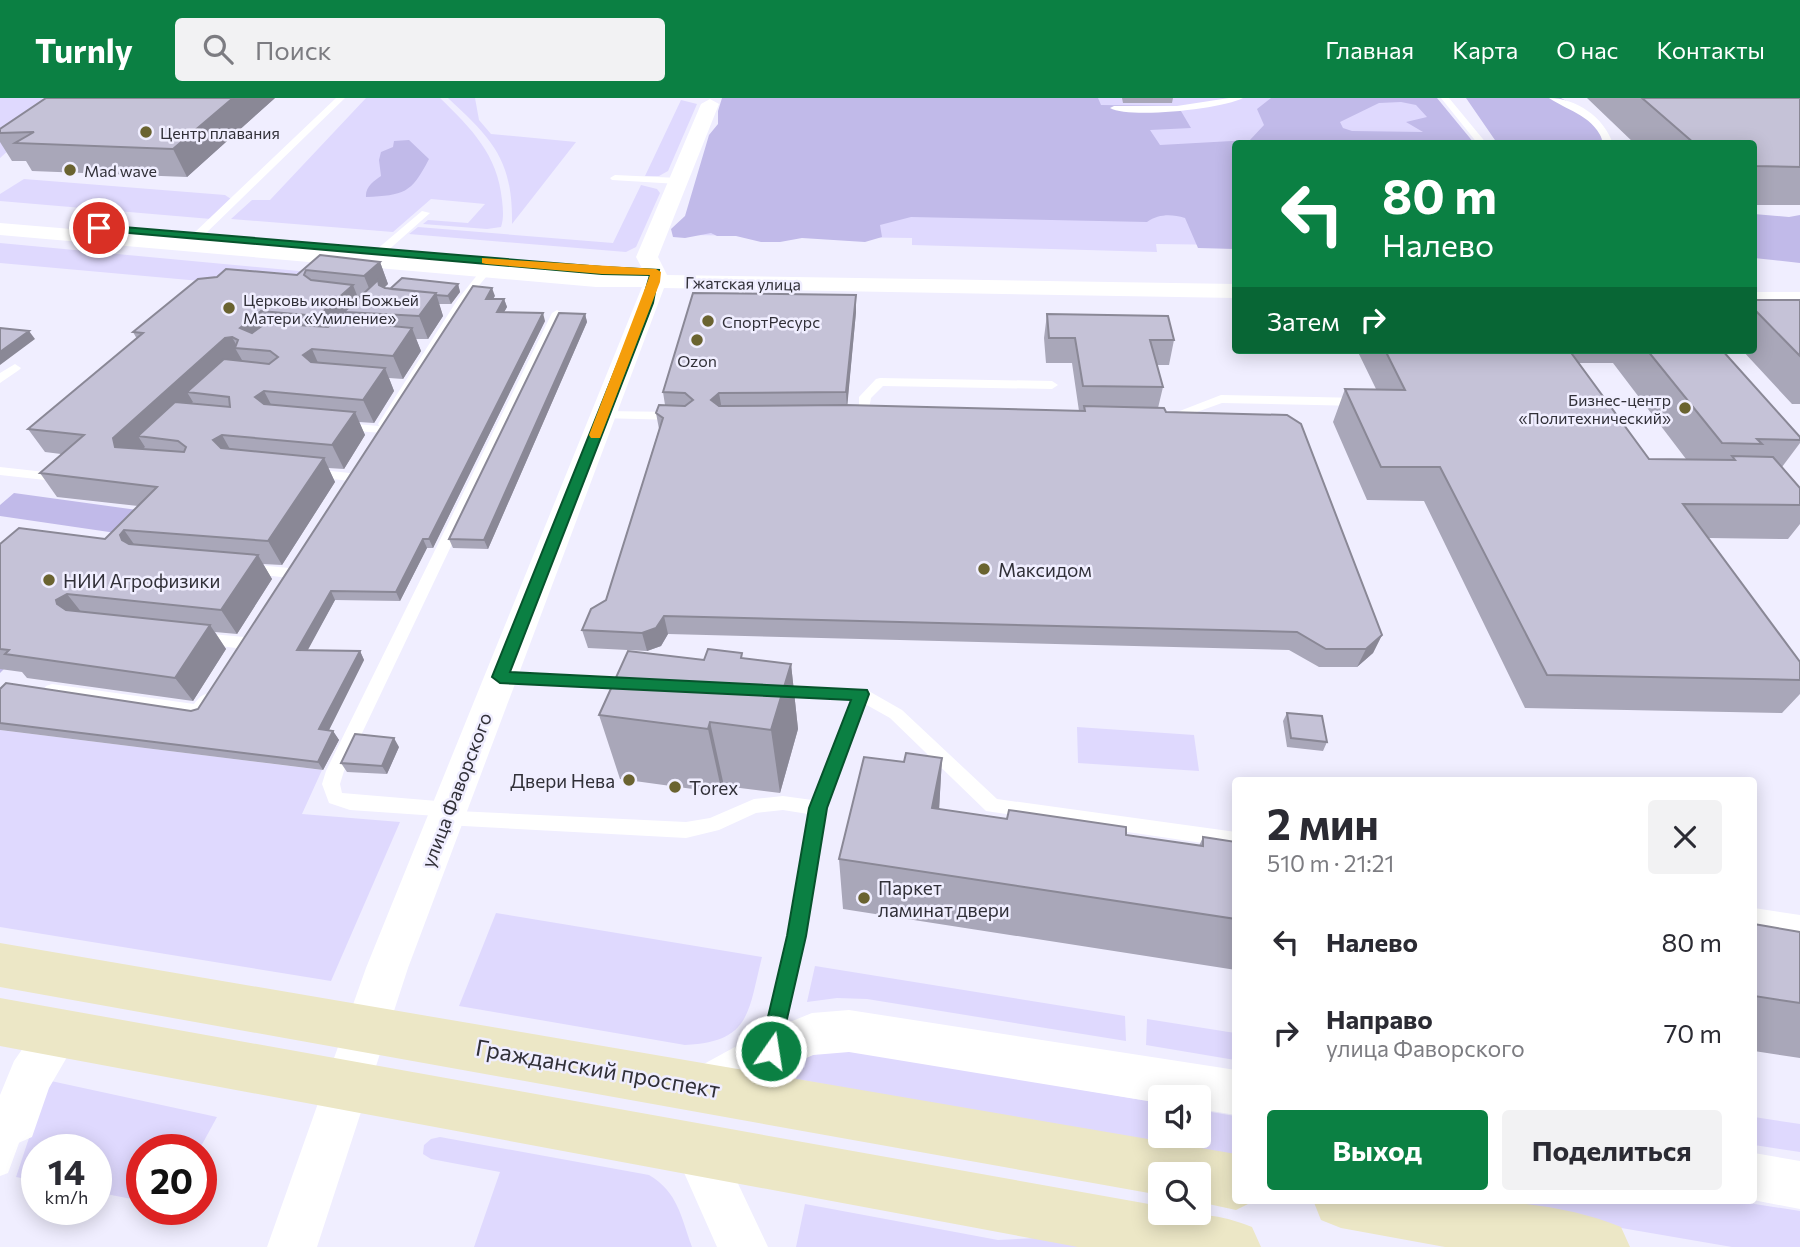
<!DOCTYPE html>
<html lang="ru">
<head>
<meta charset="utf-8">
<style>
  :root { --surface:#fff; --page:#f2f2f3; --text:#2b2b33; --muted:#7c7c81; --accent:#0b8043 }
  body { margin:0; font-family:Commissioner,sans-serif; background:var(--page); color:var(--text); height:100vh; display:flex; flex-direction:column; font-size:26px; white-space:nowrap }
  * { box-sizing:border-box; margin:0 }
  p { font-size:23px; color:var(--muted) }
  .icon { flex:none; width:38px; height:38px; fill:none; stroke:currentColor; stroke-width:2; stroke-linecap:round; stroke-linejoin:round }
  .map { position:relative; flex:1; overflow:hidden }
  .panel { position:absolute; left:1232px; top:679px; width:525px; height:427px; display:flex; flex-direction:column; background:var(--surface); border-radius:7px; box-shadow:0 4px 18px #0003 }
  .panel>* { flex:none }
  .guide { position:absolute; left:1232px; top:42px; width:525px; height:214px; border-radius:7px; box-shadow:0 4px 18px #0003; background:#0b8043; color:#fff; overflow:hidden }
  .controls { position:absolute; left:1148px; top:987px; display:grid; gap:14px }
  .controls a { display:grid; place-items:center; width:63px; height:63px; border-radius:7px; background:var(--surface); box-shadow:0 4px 18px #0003; font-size:35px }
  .speed { position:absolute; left:21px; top:1036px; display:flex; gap:14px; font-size:35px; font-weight:700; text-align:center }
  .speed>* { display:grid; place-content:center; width:91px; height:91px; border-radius:50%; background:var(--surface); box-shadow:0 4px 18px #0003; line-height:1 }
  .speed small { font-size:18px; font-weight:400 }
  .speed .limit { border:10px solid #d22; background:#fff; color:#111 }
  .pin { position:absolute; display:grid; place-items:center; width:60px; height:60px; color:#fff; margin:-30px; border:4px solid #fff; border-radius:50%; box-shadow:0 2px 7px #0007 }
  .me { position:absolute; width:77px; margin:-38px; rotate:13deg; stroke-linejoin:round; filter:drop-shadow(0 0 5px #0008) }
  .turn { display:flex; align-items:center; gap:24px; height:147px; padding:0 35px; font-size:32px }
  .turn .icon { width:91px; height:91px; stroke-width:2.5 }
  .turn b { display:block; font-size:49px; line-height:60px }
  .then { display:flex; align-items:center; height:66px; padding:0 35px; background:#0003; gap:14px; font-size:26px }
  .round { display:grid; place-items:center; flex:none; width:74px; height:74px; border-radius:7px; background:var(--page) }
  .head { display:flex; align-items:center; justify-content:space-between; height:119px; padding:0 35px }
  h1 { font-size:42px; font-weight:700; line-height:52px }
  .cta { display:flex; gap:14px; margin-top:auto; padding:14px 35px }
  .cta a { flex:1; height:80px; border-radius:7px; background:var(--accent); color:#fff; font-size:28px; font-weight:700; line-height:80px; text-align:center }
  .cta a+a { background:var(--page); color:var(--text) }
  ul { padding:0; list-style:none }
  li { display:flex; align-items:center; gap:21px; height:91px; padding:0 35px }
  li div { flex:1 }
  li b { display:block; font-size:26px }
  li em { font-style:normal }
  header { display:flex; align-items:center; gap:42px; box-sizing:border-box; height:98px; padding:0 35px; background:var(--accent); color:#fff }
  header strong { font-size:33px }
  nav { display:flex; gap:38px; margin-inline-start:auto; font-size:24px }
  .search { width:490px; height:63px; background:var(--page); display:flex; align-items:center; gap:18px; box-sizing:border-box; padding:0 24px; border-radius:7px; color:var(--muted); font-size:26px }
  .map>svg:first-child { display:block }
</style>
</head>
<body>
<header>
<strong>Turnly</strong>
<div class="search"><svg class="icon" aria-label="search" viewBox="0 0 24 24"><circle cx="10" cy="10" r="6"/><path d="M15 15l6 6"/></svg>Поиск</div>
<nav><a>Главная</a><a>Карта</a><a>О нас</a><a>Контакты</a></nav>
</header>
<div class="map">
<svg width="1800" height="1149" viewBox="0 0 1800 1149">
  <rect width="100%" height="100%" fill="#f0eeff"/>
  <path fill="#dfd9fe" d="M0,0H67L0,60Z
    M366,0H440C471,30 498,57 502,102C503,111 504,120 501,129L487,131L423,126L428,122L468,125L485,106L431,101L393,134L231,121L252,102H270Z
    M448,0H475L479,22L491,36L576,44L512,126C513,62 493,42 448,0Z
    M738,0H1432L1469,45L1236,46L1235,147L1156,146L1157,154L912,147V140L687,137Z
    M681,2L697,6L668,73L659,78H645Z
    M24,81L225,97L231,101L211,121L0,103V96Z
    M641,87L657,91L660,95L636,149L626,154L409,136L418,129L613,145Z
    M0,145L330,176L312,193L0,165Z
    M1077,629L1194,637L1199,673L1078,665Z
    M0,632L322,672L302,716L400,724L331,883L0,829Z
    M496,815L762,859C748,914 751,944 685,947L459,908Z
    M815,868L1125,918L1126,943L867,901L837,900L807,904Z
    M1147,921L1235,935V962L1146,947Z
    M847,952L1160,1005V1038H1199V1012L1235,1018V1062L796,981L793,971C809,954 825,953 847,952Z
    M51,983L217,1019L199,1052H142V1103L96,1094V1052H37V1083L16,1079L43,998Z
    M1754,1019L1800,1026V1054L1754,1047Z
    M440,1039L649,1077C678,1094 681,1119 692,1149H474L500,1074L431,1061L423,1056L424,1047L431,1041Z
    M1465,1103H1736L1800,1113V1149H1732Z
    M805,1106L998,1142L1036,1140L1086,1149H796Z"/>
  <path fill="#c1bae9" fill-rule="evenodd" d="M722,0H1098L1101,7L1178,8L1191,30L1150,32L1160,47L1250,42L1264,27L1257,11L1271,0H1437L1474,45L1236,46L1235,151L1198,150L1185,120C1171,116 1159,116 1147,124L911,119L880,127L882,139L865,144L802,140L780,144H761L736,138H717L711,135L685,140L673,139L671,131L685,118L709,37L718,26V13ZM1401,4L1416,7L1427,19L1406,24L1423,34L1352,33L1343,30L1340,24L1379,5Z
    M1466,0H1561L1575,8L1601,33L1602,44L1497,45Z
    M409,42L429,61C411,96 404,97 366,99C365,89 374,83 381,78L379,62L381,54L393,49L394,43Z
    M1754,116L1789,119L1800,117V165L1754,160Z
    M14,395L159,415L0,575V543L116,435L0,418V407Z"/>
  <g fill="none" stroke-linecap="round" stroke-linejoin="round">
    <path fill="#fff" fill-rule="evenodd" d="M336,0H345L201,140H193V136Z
      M1229,0H1243C1222,11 1130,21 1110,10L1114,8H1177Z
      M1441,0H1449L1487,46H1478Z
      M1549,0C1576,0 1604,19 1613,46H1604C1595,18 1570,14 1549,0Z
      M615,77L678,80L683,83L678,86L612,82L610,80Z
      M422,113L430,115L384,156H376V152Z
      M482,171L491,173L467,202L390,326L385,330L384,335L340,332L338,329L344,325L379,328L378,326L458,201Z
      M557,212L562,215L344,673L340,686L342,695L449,704L455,706L457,713L686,724L710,720L754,701L783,698L812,702L851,602L774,598L768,596L766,592L768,588L774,586L867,592L902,612L997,701L1236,734V750L986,713L890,620L865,606L827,710L806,838L781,950L778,957L771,960L764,957L761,950L786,838L808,716L783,712L756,715L719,732L686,740L445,727L439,725L437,718L350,712L329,705L322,686L326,673L552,215Z
      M15,266L21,270L19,272L0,285V275Z
      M880,280L1052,283L1058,287L1052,291L883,288L871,300L867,321H859V299L876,281Z
      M1221,297L1360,300L1366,304L1360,308L1222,305L1169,324H1161L1159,321Z
      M603,313L677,314L683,318L677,322L599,320V314Z
      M0,369L45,374L52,378L45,382L0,377Z
      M311,371L350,375L357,379L350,383L306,378V372Z
      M246,466L289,470L296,475L289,480L241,474L239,471Z
      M201,535L244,539L252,545L244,551L196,545L193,541Z
      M500,573L633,579L639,581L641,585L639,589L633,591L500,585L492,579Z
      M52,586L194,606C200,599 203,594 213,597L215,601L204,617L198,619L52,598L46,596L44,592L46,588Z
      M1754,810L1800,817V835L1754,827Z
      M15,1015L23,1018L26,1026L8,1075L0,1078V1037L7,1018Z"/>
    <path fill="#fff" fill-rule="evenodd" d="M710,1L719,6L658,159L667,177L1236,186V200L664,190L408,870L317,1149H267L366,870L642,189H596L0,137V125L596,175L645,176L636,159L701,6Z
      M1754,194H1800V208H1754Z
      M849,912L1236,972V1017L1199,1011V999H1160V1005L849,954L813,957L787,968L707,1011L691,1005L685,989L691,973L755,938L812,915Z
      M59,914L74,920L81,935L49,990L32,1039L16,1046L0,1043V997L14,963L44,920Z
      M697,1029L714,1035L768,1149H717L674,1052L680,1035Z
      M1754,1055L1800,1063V1111L1753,1102Z"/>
    <path fill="#ece7c6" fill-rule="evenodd" d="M0,845L1236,1056V1102H1256L1236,1112L1199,1104V1076H1160V1097L0,889Z
      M0,900L1160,1108V1115C1193,1115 1221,1116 1252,1129L1261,1149H1078L0,948Z
      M1313,1102C1409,1102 1533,1092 1621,1129L1630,1149H1445L1341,1130L1321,1122Z"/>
  </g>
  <path fill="#a9a7b9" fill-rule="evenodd" d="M275,0L187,79L32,73L26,63H12L0,44V31Z
    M1122,0H1173L1172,5H1123Z
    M1587,0H1800V107H1754V46H1635Z
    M320,157L380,164L388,186L384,190L390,191L458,186L460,194L451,206H439L443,218L428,241H416L421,253L403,281L389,280L394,293L374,325L359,324L365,337L344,371L328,370L335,384L282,467L263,466L272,481L237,536L215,534L226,551L193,603L27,580L22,574L0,571V446L105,441L138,408L57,399L40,375L61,356L45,354L28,331L137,241L133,234L297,177Z
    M856,197V214L847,307L1079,313L1072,265H1046L1044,240L1047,216L1174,242L1169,267H1157L1163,289L1158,310L1166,314L1382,537L1373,555L1357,569H1319L1289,552L668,536L661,548L647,553L588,550L582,532L606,502L659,331L656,315L665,307L663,294Z
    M495,198L493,201H504L507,209L504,214L545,223L433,450H427L400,503L335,502L307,552L360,553L364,562L329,632L333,633L339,642L323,672L0,632V591L191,613L198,611Z
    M1754,202H1800V306H1792L1742,252H1754Z
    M585,216L587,224L488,451L453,450L449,441Z
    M1357,252H1722L1800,339V345L1782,369L1800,390V426L1788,441L1708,440L1800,564V596L1782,615L1525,610L1424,403L1367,402L1333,324L1345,291H1376ZM1579,265H1613L1686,361H1649Z
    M743,560L791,566L798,631L780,695L724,688L722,695L620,681L599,617L704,562Z
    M1287,615L1327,644L1323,653L1287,649L1283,623Z
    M399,649L387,676L347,674L341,665Z
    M942,660L939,711L1199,748L1203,739L1236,744V872L843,811L839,761L904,664Z
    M1754,826L1800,834V960L1754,953Z"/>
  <path fill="#8a8896" d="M233,0H275L187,79L173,51Z
    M380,164L388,186L373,200L364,178Z
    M458,186L460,194L451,206L448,198Z
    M353,187L362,210L346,214L355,237L328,241L318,218Z
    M492,190L495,198L488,209L486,201Z
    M436,195L443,218L428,241L419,218Z
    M856,197V214L847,311L846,294Z
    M504,201L507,209L499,223L497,214Z
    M261,213L272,236L253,252L240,230Z
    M543,215L545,223L433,450L429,441Z
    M585,216L587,224L488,451L484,442Z
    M412,230L421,253L403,281L393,258Z
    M29,233L35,241L0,267V254Z
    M232,239L238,250H235L242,262L237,263L187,294L193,304L154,340L138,338L145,349L128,364L115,349L113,340L225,240Z
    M312,251L322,274L303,257Z
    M385,270L394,293L374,325L363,302Z
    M264,293L276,316L255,299Z
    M719,295L722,312L711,302Z
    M355,314L365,337L344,371L332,347Z
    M222,337L235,360L227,366L213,342Z
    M324,360L335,384L282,467L268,443Z
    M124,432L141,456L122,442L120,437Z
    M423,441L427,450L400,503L396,494Z
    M258,457L272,481L237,536L221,512Z
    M331,493L335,502L303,561L297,552Z
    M67,496L86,520L76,526L57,506L56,502Z
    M664,518L668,536L661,548L647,553L642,535Z
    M210,527L226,551L193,603L175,580Z
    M1382,537L1373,555L1357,569L1366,551Z
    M360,553L364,562L325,640L319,631Z
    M791,566L798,631L780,695L771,632Z
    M710,624L724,688L722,695L708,631Z
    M333,633L339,642L323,672L318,664Z
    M394,640L399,649L387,676L382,668Z
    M942,660L939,713L932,710Z"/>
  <path fill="#c5c2d7" stroke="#8a8896" stroke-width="2" fill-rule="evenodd" d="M46,0H233L173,51L15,45L34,34L0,35V31Z
    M1642,0H1800V69L1754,68V46H1695Z
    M320,157L380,164L364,178L306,172L304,177L311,182L353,187L318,218L261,213L240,230L252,235L266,225L328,229L378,182L379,187L385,190L436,195L419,218L346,214L345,222L351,224L412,230L393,258L312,251L303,257L311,264L385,270L363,302L264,293L255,299L264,306L355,314L332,347L222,337L213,342L221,350L324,360L268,443L124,432L120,437L122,442L129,446L258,457L221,512L67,496L56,502L57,506L66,512L210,527L175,580L5,556L9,552L0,551V446L19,430L105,441L157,389L40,375L84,337L28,331L143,235L133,234L198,181L217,179L226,171L297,177ZM232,239L238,242L235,250L270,253L278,259L269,266L224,261L187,294L229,299L230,309L175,304L138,338L178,343L186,349L184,354L115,349L113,340L225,240Z
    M402,180L458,186L448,198L436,197V195L390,191Z
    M473,188L492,190L486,201H504L497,214L543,215L429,441H423L396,494L331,493L297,552L360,553L319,631L333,633L318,664L0,625V591L6,585L191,613L198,611Z
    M693,195L856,197L846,294L719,295L711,302L719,308L845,307L1085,313L1084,308L1164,310L1166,314L1287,317L1301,326L1382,537L1366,551H1326L1297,534L664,518L656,530L642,535L582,532L591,511L606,502L663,320L656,315L659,307L685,308L693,302L685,295L663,294Z
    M1754,202H1800V258L1754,211Z
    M559,215L585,216L484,442L449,441Z
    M1047,216L1168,218L1174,242H1150L1163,289L1083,288L1075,240H1049Z
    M0,230L29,233L0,254Z
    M1385,252H1569L1649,361L1735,362L1732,358L1773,359L1800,390V407L1683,406L1800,564V582L1547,577L1440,369H1381L1345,291L1405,292Z
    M1647,252H1722L1800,339V342L1757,341L1762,346L1722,345Z
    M708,551L742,555L741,560L791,566L771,632L710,624L708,631L599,617L628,553L704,562Z
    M1287,615L1322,618L1327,644L1291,640Z
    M355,636L394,640L382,668L341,665Z
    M906,655L942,660L932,710L1007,721L1009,712L1126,729V737L1203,748V739L1236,744V821L839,761L864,659L904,664Z
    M1754,826L1800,834V905L1754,898Z"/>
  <path fill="#0b8043" stroke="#07532c" stroke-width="2" d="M99,127L602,169L659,172L653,205L510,574L867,592L869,596L827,710L806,838L778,960L771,963L763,960L760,953L787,838L809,710L851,602L500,585L492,579L642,205L650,177L602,176L95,132L94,130Z"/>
  <path fill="#f59e0b" d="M482,160L656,171L661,174L660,184L600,340H591L589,337L650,177L602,176L486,166L482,165Z"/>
  <g fill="#6a6330" stroke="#f0eeff" stroke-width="2.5">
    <circle cx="146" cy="34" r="7"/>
    <circle cx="70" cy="72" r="7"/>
    <circle cx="229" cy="210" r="7"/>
    <circle cx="708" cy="223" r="7"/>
    <circle cx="697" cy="242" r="7"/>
    <circle cx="1685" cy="310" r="7"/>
    <circle cx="984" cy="471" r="7"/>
    <circle cx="49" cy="482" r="7"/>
    <circle cx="629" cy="682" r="7"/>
    <circle cx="675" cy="689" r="7"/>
    <circle cx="864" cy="800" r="7"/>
  </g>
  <g text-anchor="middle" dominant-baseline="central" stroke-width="5" stroke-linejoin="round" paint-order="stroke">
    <g font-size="16" fill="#313038" stroke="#f0eeff" text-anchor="start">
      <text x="160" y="34">Центр плавания</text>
      <text x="84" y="72">Mad wave</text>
      <text x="243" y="201">Церковь иконы Божьей<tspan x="243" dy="18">Матери «Умиление»</tspan></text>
      <text x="722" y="223">СпортРесурс</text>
      <text x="697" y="262" text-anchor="middle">Ozon</text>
      <text x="1671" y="301" text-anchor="end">Бизнес-центр<tspan x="1671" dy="18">«Политехнический»</tspan></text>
    </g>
    <g font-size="16" fill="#313038" stroke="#f0eeff">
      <text transform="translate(743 185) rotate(1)">Гжатская улица</text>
    </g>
    <g font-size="19" fill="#313038" stroke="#f0eeff" text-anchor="start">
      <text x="998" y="471">Максидом</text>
      <text x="63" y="482">НИИ Агрофизики</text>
      <text x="615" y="682" text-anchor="end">Двери Нева</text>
      <text x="689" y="689">Torex</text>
      <text x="878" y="789">Паркет<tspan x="878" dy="22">ламинат двери</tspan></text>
    </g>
    <g font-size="19" fill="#313038" stroke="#f0eeff">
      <text transform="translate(456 692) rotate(-69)">улица Фаворского</text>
    </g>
    <g font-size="23" fill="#313038" stroke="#f0eeff">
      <text transform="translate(598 970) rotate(10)">Гражданский проспект</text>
    </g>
  </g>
</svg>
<div class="controls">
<a><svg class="icon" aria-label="sound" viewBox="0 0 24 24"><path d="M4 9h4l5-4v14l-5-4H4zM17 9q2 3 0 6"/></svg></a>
<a><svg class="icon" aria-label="search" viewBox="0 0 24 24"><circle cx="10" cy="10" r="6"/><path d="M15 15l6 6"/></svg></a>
</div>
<div class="speed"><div>14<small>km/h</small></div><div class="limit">20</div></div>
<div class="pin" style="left:99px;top:130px;background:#d93025"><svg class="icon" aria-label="arrive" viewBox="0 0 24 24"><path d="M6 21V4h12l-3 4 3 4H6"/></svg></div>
<svg class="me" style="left:771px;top:953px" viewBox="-20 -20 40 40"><circle r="17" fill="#0b8043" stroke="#fff" stroke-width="3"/><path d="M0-11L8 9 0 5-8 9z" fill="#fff"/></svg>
<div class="guide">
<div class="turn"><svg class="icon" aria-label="left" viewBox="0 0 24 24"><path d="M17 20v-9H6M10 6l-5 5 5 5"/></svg><div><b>80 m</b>Налево</div></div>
<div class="then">Затем<svg class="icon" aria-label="right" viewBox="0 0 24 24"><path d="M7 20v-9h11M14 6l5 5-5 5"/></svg></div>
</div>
<section class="panel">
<div class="head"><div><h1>2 мин</h1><p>510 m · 21:21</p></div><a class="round"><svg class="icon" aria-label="close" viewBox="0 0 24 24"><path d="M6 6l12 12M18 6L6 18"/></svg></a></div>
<ul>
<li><svg class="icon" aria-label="left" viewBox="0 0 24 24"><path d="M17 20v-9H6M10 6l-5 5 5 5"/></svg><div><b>Налево</b></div><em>80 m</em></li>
<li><svg class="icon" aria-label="right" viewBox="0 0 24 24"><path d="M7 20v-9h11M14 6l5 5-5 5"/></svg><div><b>Направо</b><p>улица Фаворского</p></div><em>70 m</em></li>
</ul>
<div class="cta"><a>Выход</a><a>Поделиться</a></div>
</section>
</div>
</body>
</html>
